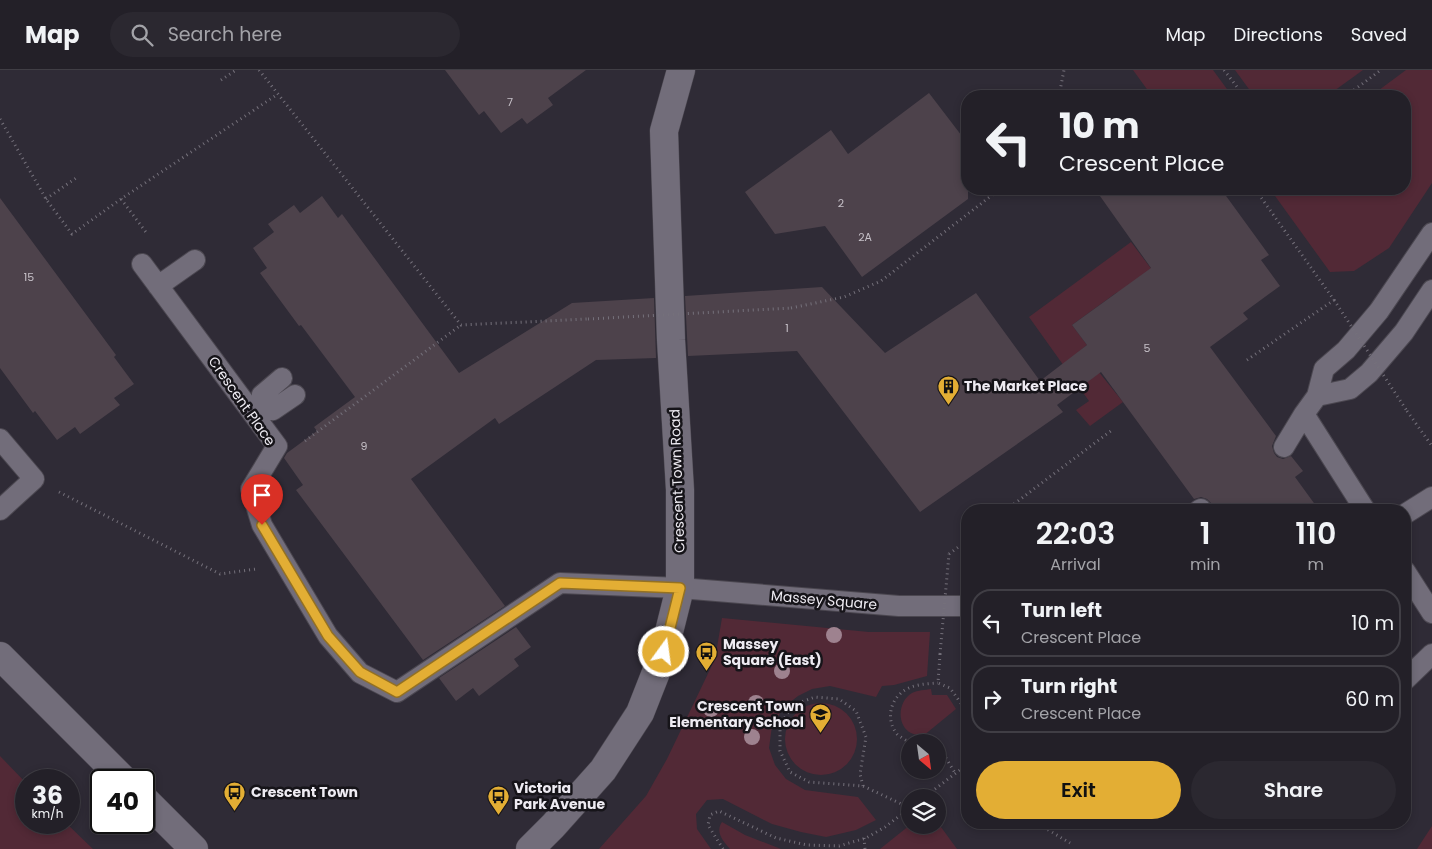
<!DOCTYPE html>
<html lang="en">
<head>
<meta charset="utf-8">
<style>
  :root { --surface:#232028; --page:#2b2830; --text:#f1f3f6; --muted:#a3a3a8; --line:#403e45; --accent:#e3ae34 }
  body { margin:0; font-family:Poppins,sans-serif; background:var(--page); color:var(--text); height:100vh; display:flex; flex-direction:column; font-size:19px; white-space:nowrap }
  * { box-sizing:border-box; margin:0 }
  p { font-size:16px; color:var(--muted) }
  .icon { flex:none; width:28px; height:28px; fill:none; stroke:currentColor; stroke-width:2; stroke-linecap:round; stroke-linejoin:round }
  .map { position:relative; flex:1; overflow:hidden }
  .sheet { position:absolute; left:961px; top:434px; width:450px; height:325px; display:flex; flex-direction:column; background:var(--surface); border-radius:20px; box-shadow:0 2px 8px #0003,0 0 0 1px var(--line) }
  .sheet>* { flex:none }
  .banner { position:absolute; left:961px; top:20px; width:450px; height:105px; border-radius:20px; box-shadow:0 2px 8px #0003,0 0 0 1px var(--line); background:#232028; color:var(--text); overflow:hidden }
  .needle { width:32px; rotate:151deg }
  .tools { position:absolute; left:901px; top:664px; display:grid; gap:10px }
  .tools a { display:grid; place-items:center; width:45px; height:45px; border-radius:50%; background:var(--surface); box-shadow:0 2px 8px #0003,0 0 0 1px var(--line); font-size:25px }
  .speed { position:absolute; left:15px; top:699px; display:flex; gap:10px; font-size:25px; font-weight:700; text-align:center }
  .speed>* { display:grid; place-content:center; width:65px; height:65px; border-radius:50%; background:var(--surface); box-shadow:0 2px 8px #0003,0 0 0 1px var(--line); line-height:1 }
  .speed small { font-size:12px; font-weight:400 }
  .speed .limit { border:2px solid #111; border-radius:8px; background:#fff; color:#111 }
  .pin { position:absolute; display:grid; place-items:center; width:42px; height:42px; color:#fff; margin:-51px -21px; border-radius:50% 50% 50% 0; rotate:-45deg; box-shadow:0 0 5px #0007 }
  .pin .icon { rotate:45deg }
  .me { position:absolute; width:55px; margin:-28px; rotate:14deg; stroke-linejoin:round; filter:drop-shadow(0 0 4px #0008) }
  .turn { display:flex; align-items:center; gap:18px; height:105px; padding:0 15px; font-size:22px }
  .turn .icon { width:65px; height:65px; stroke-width:2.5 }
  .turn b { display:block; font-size:35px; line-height:42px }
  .eta { display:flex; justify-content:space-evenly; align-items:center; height:85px; text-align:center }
  .eta b { font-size:30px; font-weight:600; line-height:35px }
  .cta { display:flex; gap:10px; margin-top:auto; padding:10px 15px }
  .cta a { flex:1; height:58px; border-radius:30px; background:var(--accent); color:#111; font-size:20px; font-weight:600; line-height:58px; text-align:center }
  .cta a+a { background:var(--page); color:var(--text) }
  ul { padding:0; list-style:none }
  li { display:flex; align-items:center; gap:15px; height:68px; margin:0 10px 8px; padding:0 5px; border:2px solid var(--line); border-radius:20px }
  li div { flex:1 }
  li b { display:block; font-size:19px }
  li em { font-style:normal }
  header { display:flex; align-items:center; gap:30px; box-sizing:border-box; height:70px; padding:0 25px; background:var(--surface); border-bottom:1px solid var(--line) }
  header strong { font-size:24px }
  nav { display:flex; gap:28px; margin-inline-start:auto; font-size:18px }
  .search { width:350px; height:45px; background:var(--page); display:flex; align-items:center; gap:12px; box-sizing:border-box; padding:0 18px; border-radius:28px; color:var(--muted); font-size:19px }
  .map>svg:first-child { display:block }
</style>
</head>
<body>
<header>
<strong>Map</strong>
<div class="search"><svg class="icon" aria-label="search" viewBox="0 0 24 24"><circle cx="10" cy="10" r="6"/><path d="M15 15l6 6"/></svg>Search here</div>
<nav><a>Map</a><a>Directions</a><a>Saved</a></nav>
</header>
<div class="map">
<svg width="1432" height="779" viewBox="0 0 1432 779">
  <rect width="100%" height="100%" fill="#2f2b36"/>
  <path fill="#522936" d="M1133,0H1213L1232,26H1144L1149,22Z
    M1235,0H1363L1327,26H1254Z
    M1406,0H1432V113L1389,178L1354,201L1330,202L1270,119H1405V26H1371Z
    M1131,172L1159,209L1116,223L1072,255L1087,275L1081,280L1123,332L1090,356L1076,340L1089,331L1029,247Z
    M722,548L869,562H930L927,606L894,615L882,616L876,627L830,616L812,619L798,626L784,637L772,656L769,678L775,695L786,709L805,720L858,727L876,750L856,760L826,767L801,762L772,754L723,729L707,730L696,744L697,759L711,779H599L646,726L667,689L715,589Z
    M931,619L932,625H947L956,639L923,666C920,665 915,665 911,663C896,655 898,631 912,623C918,620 925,620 931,619Z
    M785 669a36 36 0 1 1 72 0a36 36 0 1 1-72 0Z
    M0,686L26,713V752L66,753L93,779H0Z
    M722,752L745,765L781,779H730C723,771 715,762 722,752Z
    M938,753L957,779H880L910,755H938Z
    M1432,756V779H1417Z"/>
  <path fill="#4d424b" d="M445,0H586L548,28L553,35L527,54L522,48L501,63L484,41L479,45Z
    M929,23L968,74V129L862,207L825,156L775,164L745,122L831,60L848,84Z
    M1095,119H1221L1269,185L1261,190L1280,216L1243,243L1248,249L1210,277L1276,366L1272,376L1274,383L1277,387L1283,389L1291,386L1303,401L1295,407L1319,440H1213L1211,433L1207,429L1201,427L1194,429L1101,302L1057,335L1063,342L920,442L797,281L688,286L685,226L822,217L885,283L976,223L1040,311L1087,275L1072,255L1151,198Z
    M322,126L338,148L342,144L459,303L572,233L654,228L656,288L596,290L499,354L495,348L411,409L505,536L423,590L296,420L303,415L284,388L287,383L317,361L314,357L355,327L301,255L299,256L260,203L267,198L253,178L274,162L268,154L294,135L300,143Z
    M0,128L116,285L114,287L134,314L114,328L120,335L80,364L75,357L57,370L35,341L33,343L0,298Z
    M516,557L531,577L514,589L519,596L479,626L473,618L456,631L439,608Z"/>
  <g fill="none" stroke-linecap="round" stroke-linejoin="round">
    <defs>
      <path id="service" d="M142,194L277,376L251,419L262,455L328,566L360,603L397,622L560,513L680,518L899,536H968
        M158,216L195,190
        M282,308L262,325L265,334L273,340L295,325
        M1317,326L1350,319L1369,303L1404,262L1432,220
        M1304,344L1365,440
        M0,369L34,409L0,440
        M1284,377L1304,344L1317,326L1324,299L1346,280L1379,241L1432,163
        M1199,440L1201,439
        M1405,444L1432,427
        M1405,501L1432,543
        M1405,610L1432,584"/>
      <path id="tertiary" d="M530,779L553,756L603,700L640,643L664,582L680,518V420L671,270L664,61L681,0"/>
      <path id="secondary" d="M0,586L124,710
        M144,729L194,779"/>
    </defs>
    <use href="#service" stroke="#4b4750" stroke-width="22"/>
    <use href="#tertiary" stroke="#4b4750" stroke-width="29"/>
    <use href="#secondary" stroke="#4b4750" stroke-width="29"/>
    <path stroke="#75717b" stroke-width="3" stroke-dasharray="1 4" stroke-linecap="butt" d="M259,0L461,255L588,249
      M1224,0L1244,26
      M221,10L236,0
      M1059,26L1064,0
      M1346,26L1381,0
      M0,49L46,129L72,164L121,129L278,24
      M46,129L76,108
      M121,129L148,165
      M791,238L844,227L881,211L1000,119
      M1247,290L1334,230L1255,119
      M1407,341L1432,376
      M305,371L461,255
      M59,422L220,504L256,499
      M1006,440L1112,360
      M949,484L968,470
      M940,584L938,613L950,618L968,643
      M926,672L934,670L936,672
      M910,673C906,670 900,667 897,664C887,652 889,634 900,624C910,614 925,614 938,613
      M938,675L955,703
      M863,716L860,704L866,667L856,641L839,629L815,627L793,635L780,655V681L790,702L809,712L863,716L910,738
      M923,728L968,694
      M1035,752L1070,773
      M864,768L865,779
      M723,779L708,755L710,745L719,741L776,768L807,775L839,776L866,768L885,757L910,738"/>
    <use href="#service" stroke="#726d7a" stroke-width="20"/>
    <use href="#tertiary" stroke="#726d7a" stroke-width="28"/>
    <use href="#secondary" stroke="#726d7a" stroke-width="28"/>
    <path stroke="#75717b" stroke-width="3" stroke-dasharray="1 4" stroke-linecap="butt" d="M1334,230L1407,341
      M588,249L791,238
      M940,584L949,484"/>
  </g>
  <g fill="#9e828f">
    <circle cx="834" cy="565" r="8"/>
    <circle cx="782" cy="601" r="8"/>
    <circle cx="756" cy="633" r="8"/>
    <circle cx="711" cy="639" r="8"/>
    <circle cx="752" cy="667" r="8"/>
  </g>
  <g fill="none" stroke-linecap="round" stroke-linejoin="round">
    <defs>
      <path id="route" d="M262,455L328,566L360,602L397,622L560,513L680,518L664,582"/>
    </defs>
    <use href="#route" stroke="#947122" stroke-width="12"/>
    <use href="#route" stroke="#e3ae34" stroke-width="9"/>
  </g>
  <defs>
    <symbol id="building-pin" viewBox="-11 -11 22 30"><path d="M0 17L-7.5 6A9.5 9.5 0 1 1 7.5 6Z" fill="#e3ae34" stroke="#161419"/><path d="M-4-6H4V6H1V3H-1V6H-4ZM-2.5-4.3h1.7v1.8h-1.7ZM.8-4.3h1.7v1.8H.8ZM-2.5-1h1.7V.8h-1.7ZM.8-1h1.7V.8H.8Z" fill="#111"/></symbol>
    <symbol id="bus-pin" viewBox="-11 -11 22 30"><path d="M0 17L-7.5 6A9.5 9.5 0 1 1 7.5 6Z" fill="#e3ae34" stroke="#161419"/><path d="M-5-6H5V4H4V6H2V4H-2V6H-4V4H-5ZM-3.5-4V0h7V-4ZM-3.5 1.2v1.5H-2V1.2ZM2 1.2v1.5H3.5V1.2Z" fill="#111"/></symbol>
    <symbol id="school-pin" viewBox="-11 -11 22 30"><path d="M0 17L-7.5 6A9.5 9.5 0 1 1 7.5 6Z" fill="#e3ae34" stroke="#161419"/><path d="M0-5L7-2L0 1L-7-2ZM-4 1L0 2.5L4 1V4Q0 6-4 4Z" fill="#111"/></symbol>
  </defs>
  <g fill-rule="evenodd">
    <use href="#building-pin" x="936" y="304" width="25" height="34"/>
    <use href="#bus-pin" x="694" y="570" width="25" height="34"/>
    <use href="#school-pin" x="808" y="632" width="25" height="34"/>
    <use href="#bus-pin" x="222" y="710" width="25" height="34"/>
    <use href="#bus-pin" x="486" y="714" width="25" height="34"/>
  </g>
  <g text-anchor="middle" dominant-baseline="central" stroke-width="5" stroke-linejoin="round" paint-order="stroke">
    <g font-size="11" fill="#c6c1c8">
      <text x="510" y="32">7</text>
      <text x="841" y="133">2</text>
      <text x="865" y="167">2A</text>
      <text x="29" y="207">15</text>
      <text x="787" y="258">1</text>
      <text x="1147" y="278">5</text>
      <text x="364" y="376">9</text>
    </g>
    <g font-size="14" font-weight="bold" fill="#eeebf2" stroke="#161419" text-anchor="start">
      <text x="964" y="316">The Market Place</text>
      <text x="723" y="574">Massey<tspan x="723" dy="16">Square (East)</tspan></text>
      <text x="804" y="636" text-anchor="end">Crescent Town<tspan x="804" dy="16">Elementary School</tspan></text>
      <text x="514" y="718">Victoria<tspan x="514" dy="16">Park Avenue</tspan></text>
      <text x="251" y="722">Crescent Town</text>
    </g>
    <g font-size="14" fill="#eeebf2" stroke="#161419">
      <text transform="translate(242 331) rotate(55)">Crescent Place</text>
      <text transform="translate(677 411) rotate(-92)">Crescent Town Road</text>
      <text transform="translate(824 530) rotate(5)">Massey Square</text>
    </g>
  </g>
</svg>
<div class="tools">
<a><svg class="needle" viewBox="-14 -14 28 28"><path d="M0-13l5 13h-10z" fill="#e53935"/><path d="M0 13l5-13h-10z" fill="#a3a3a8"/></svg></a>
<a><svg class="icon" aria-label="layers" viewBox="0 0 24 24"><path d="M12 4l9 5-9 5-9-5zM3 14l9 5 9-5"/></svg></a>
</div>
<div class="speed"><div>36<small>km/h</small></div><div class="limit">40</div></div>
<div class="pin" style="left:262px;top:455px;background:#d93025"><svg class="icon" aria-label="arrive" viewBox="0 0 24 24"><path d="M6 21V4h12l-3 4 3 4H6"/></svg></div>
<svg class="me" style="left:664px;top:582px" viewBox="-20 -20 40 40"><circle r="17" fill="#e3ae34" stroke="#fff" stroke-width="3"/><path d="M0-11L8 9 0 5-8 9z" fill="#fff"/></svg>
<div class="banner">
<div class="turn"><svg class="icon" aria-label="left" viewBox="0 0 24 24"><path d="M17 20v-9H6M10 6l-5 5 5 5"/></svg><div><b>10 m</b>Crescent Place</div></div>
</div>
<section class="sheet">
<div class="eta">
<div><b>22:03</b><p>Arrival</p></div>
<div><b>1</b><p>min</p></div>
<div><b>110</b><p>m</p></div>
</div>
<ul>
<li><svg class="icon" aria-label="left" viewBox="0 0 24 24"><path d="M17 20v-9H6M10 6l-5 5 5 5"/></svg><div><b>Turn left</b><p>Crescent Place</p></div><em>10 m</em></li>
<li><svg class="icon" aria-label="right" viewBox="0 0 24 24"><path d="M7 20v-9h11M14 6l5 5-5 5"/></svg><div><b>Turn right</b><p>Crescent Place</p></div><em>60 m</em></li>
</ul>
<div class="cta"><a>Exit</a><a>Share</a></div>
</section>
</div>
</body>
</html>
